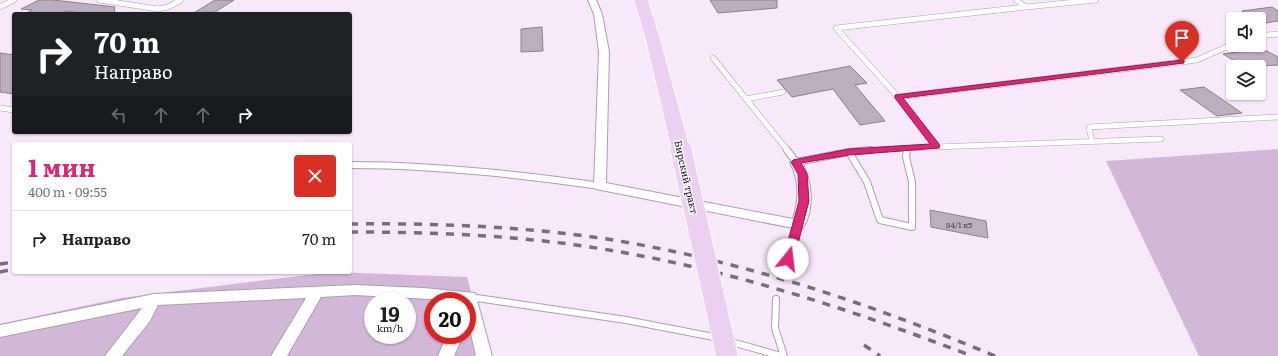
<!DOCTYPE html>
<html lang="ru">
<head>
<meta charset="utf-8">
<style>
  :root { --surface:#fff; --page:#f2f2f2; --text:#202124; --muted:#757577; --line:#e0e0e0; --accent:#db2777 }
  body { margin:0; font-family:Literata,serif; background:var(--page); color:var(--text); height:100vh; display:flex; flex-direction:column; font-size:15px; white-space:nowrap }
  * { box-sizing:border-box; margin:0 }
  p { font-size:13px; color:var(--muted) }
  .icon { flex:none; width:22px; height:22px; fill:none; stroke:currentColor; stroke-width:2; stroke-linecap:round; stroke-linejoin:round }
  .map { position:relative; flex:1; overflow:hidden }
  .panel { position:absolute; left:12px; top:142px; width:340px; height:132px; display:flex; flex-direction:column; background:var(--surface); border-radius:4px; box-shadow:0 1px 3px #0004 }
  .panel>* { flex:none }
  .top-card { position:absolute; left:12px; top:12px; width:340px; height:122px; border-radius:4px; box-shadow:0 1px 3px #0004; background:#202124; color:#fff; overflow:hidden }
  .controls { position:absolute; left:1226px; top:12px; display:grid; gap:8px }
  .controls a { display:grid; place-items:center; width:40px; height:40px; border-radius:4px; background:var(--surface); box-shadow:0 1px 3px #0004; font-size:20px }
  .speed { position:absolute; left:364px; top:292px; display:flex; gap:8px; font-size:20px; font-weight:700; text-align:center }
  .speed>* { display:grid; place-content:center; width:52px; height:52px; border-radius:50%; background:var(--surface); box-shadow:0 1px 3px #0004; line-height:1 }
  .speed small { font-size:10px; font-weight:400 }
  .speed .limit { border:6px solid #d22; background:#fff; color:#111 }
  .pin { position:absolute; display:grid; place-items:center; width:34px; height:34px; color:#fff; margin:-41px -17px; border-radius:50% 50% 50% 0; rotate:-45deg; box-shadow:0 0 4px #0007 }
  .pin .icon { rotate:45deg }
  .me { position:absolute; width:44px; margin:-22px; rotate:16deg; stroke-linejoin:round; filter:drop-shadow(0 0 3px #0008) }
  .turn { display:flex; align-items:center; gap:14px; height:84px; padding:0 16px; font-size:18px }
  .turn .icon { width:52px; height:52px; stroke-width:2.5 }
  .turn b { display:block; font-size:28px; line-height:34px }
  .lanes { display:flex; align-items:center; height:38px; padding:0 16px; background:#0003; justify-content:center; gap:20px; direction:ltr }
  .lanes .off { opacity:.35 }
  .round { display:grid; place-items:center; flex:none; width:42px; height:42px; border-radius:4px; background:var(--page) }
  .overview { display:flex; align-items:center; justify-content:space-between; height:68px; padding:0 16px }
  h1 { font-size:24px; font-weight:700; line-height:30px; color:var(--accent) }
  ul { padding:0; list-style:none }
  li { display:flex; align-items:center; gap:12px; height:56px; padding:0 16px; border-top:1px solid var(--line) }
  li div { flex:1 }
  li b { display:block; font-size:15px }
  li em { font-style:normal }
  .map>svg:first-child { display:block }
</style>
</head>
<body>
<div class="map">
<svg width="1278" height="356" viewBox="0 0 1278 356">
  <rect width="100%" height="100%" fill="#f7e8fa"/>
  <path fill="#d3b7d9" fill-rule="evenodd" d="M1278,149V356H1199L1106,161Z
    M332,272L467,277L489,356H0V324L121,298ZM373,301H407V335H373ZM433,301H467V335H433Z"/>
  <path fill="#bcaebf" stroke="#8c7f8f" d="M39,0H53L115,7L114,14H89L65,11V14H25L32,10L21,9Z
    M215,0H234L212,14H192Z
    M710,0H777V8L718,13Z
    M1272,7L1278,11V21L1265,23L1242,11Z
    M542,27L543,51L521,52V29Z
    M1263,49L1278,57V65L1245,67L1223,54Z
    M0,53L14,55V94L0,92Z
    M850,66L867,83L855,85L885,121L860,125L833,89L792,97L777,80Z
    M1204,87L1242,113L1217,116L1180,90Z
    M930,210L986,221L988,238L931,227Z"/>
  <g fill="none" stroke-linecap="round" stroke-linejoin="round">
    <defs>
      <path id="lane-far1" d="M99,0L158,9L168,7L181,0
        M0,7L14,0
        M1026,7L1096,0
        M1259,36L1278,34
        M713,58L788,151
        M898,97L836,28L1026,7L1016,0
        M746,99L783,92
        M0,108L14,110
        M1092,142L1089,127L1278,117
        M936,146L898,97L1197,60L1233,44
        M907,148L1161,139
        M857,151L907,148V151"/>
      <path id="lane" d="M787,150L796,162L849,152
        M849,152L867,182L880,220L912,227V182L906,157L907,150
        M849,152L871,150
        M350,165C434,165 517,174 600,186
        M788,259L798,225
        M470,297L626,320L719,338
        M776,299L775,328L784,356
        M728,341L781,356"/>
      <path id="street" d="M588,0H596L602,14L609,52L606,183L793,219C799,199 800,182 790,162L792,159H800L802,162C812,182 815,208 803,228L798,229L596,189L594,186L599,52L594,14Z
        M355,285L423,288L475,293L492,356H476L467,315V301L355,295L321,297L287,356H271L306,298L158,305L150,321L122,356H105L142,308L0,337V325L154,294Z
        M447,335H463L454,356H438Z"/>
      <path id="primary" d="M634,0H648L659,36L688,142L685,146L679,147L673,146L670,142L645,36Z"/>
    </defs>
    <use href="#lane-far1" stroke="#ab9eae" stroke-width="6"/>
    <use href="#lane" stroke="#ab9eae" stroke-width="8"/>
    <use href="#street" stroke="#ab9eae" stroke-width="2"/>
    <use href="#primary" stroke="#fff" stroke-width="2"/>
    <use href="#lane-far1" stroke="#fff" stroke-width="5"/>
    <use href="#lane" stroke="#fff" stroke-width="6"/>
    <use href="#street" fill="#fff" fill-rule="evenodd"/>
    <use href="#primary" fill="#ecd0f2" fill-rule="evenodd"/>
    <path stroke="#776e79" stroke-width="3.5" stroke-dasharray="8 8" stroke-linecap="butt" d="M350,224C431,223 512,226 593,237C732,257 866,302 995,356
      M350,232C430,232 510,235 590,247C723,267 847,308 972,356
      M0,264L14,262
      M0,272L14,269
      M864,345L880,356"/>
    <defs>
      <path id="primary-bridge-far1" d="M679,142L681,151"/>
      <path id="primary-bridge" d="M681,150L727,356"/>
    </defs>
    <use href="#primary-bridge-far1" stroke="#fff" stroke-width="17" stroke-linecap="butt"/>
    <use href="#primary-bridge" stroke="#fff" stroke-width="23" stroke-linecap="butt"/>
    <use href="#primary-bridge-far1" stroke="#ecd0f2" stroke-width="16"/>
    <use href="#primary-bridge" stroke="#ecd0f2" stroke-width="21"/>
  </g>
  <path fill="#db2777" stroke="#8e194d" d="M1182,60H1184V63L903,98L939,144L940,146L939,148L849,155L801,163L807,174L809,201L794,259L792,262H785L783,259L799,201L798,174L791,162L793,160L849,149L930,144L895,98V95Z"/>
  <g text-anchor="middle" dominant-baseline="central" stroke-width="3" stroke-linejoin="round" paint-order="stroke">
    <g font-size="8" fill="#474048">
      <text x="959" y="224">84/1 к5</text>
    </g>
    <g font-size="10" fill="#201b21" stroke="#fdfafe">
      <text transform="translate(687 177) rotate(77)">Бирский тракт</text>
    </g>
  </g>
</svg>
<div class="controls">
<a><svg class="icon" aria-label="sound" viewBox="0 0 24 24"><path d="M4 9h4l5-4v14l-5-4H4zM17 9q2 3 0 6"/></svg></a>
<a><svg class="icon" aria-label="layers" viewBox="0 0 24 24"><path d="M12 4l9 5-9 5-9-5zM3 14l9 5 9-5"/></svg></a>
</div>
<div class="speed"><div>19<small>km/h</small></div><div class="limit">20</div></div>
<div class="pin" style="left:1182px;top:62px;background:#d93025"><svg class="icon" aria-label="arrive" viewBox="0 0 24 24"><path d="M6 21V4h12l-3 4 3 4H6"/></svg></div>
<svg class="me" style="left:788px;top:259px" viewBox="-20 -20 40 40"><circle r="19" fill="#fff"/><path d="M0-13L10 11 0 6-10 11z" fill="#db2777"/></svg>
<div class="top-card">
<div class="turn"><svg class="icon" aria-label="right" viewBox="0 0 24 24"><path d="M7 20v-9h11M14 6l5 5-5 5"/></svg><div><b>70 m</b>Направо</div></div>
<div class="lanes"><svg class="icon off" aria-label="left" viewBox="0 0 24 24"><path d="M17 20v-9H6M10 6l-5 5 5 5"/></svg><svg class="icon off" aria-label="ahead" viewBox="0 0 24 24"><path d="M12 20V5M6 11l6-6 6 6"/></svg><svg class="icon off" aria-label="ahead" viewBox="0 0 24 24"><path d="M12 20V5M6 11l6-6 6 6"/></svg><svg class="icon" aria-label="right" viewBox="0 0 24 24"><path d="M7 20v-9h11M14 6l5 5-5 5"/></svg></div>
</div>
<section class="panel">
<div class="overview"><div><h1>1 мин</h1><p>400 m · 09:55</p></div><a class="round" style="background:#d93025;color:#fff"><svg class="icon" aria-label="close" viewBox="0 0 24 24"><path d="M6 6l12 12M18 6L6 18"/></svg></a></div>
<ul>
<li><svg class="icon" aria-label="right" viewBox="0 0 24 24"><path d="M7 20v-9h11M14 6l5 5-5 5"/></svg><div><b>Направо</b></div><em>70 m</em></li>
</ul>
</section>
</div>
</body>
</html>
